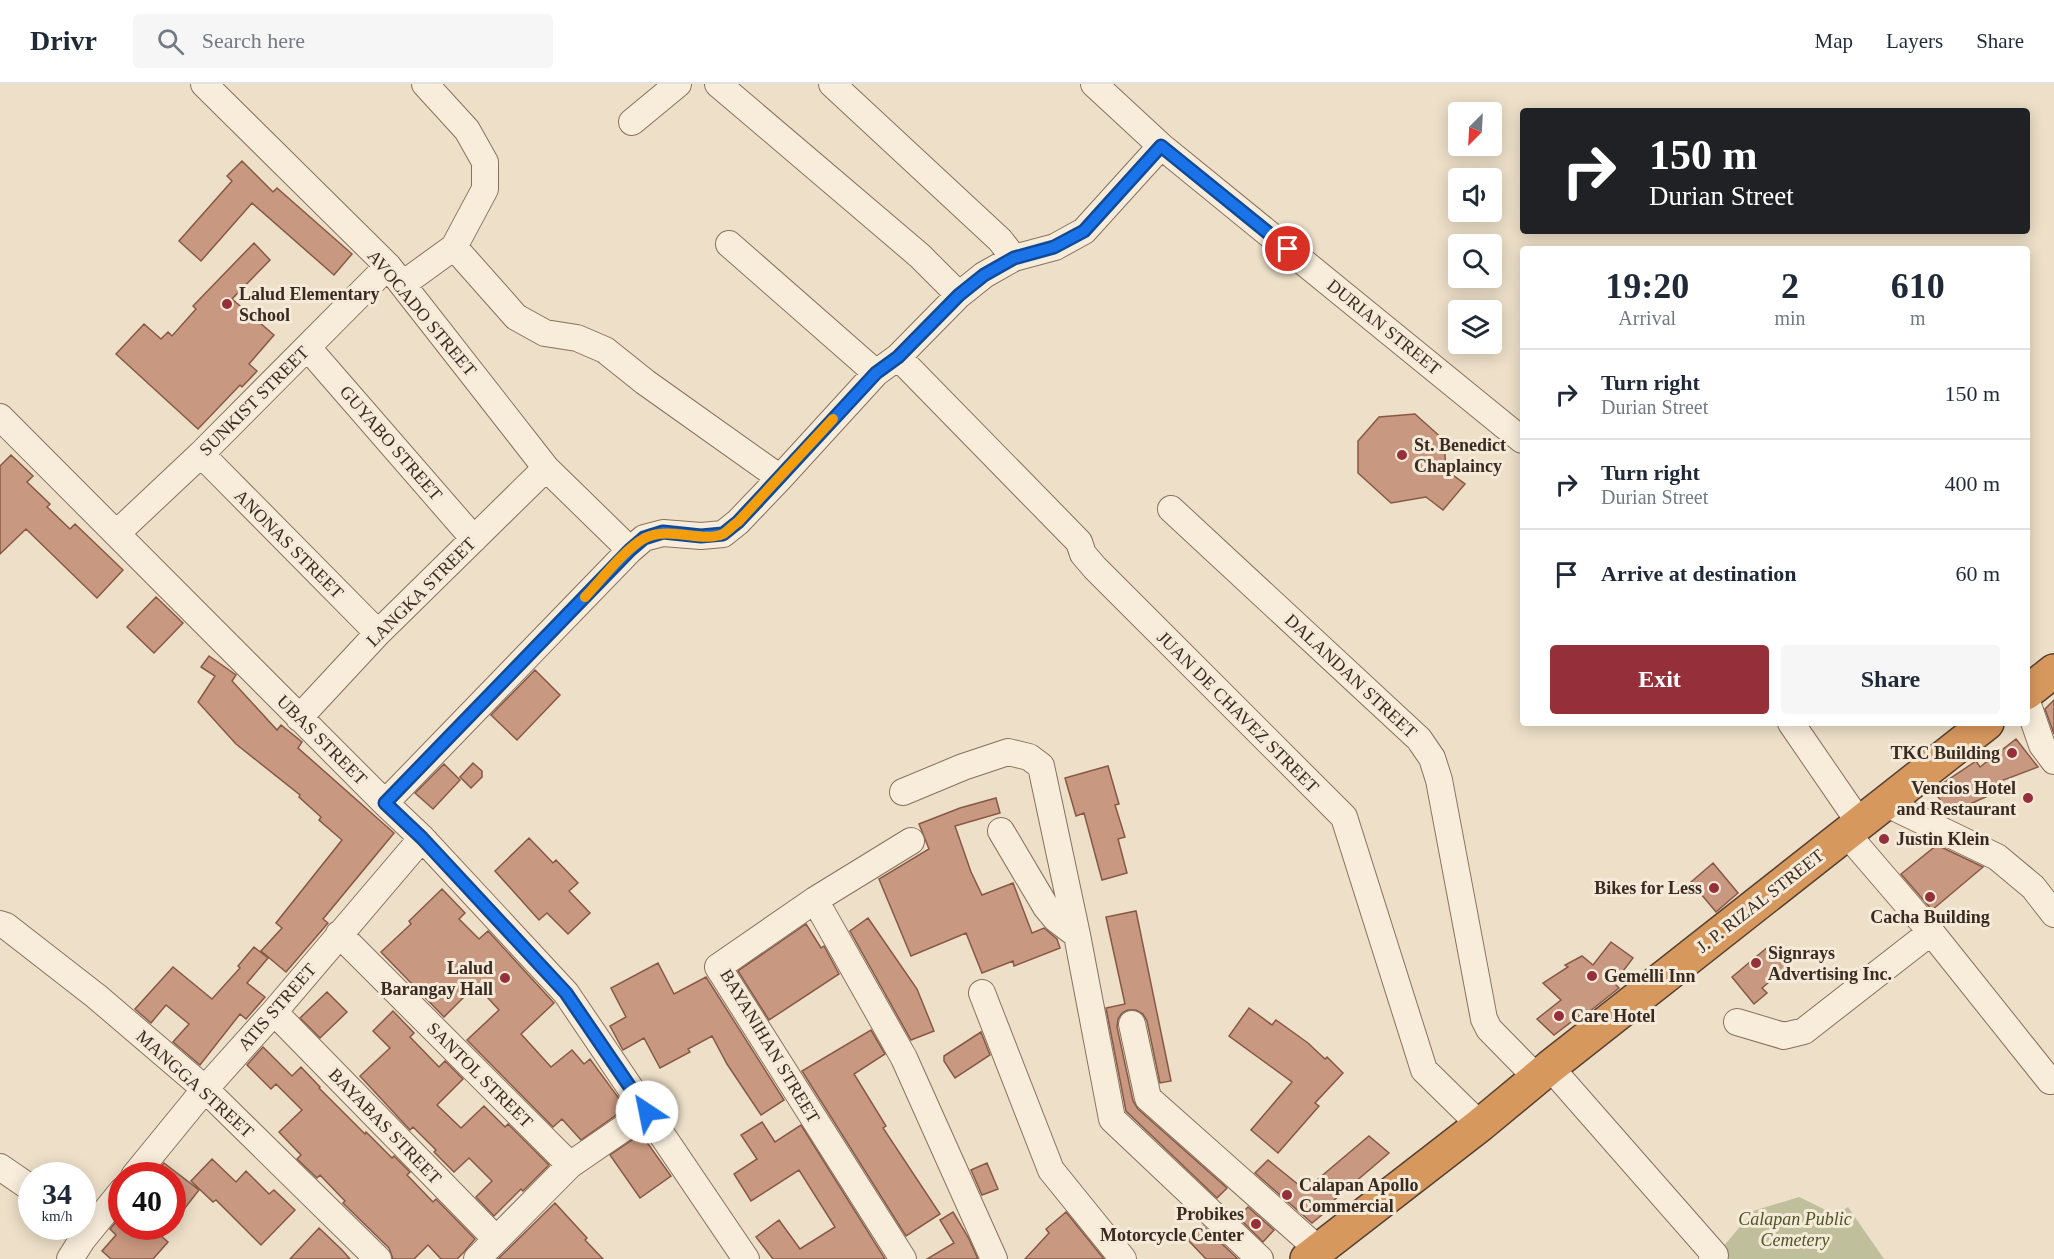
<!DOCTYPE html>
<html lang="en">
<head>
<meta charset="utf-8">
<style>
  :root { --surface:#fff; --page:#f6f6f7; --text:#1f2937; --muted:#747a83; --line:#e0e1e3; --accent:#95303a }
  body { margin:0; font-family:"Times New Roman",serif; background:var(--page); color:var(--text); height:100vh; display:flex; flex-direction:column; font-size:22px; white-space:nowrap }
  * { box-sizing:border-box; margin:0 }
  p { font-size:20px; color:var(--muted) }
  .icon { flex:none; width:33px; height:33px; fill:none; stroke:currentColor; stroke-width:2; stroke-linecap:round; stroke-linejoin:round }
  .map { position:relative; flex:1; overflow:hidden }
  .side { position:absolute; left:1520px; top:162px; width:510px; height:480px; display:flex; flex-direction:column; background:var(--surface); border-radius:6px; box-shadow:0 3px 15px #0003 }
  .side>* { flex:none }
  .top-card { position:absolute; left:1520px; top:24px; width:510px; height:126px; border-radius:6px; box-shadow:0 3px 15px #0003; background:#202124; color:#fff; overflow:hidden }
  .needle { width:39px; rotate:204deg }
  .controls { position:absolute; left:1448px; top:18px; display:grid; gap:12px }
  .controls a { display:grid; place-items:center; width:54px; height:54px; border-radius:6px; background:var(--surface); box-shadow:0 3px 15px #0003; font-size:30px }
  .speed { position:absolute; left:18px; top:1078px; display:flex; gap:12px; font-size:30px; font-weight:700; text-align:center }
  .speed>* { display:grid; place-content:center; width:78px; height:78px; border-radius:50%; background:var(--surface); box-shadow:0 3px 15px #0003; line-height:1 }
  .speed small { font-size:15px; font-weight:400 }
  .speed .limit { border:9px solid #d22; background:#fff; color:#111 }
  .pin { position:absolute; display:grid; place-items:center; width:51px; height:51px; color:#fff; margin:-26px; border:3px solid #fff; border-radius:50%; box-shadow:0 2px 6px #0007 }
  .me { position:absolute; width:66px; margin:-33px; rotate:326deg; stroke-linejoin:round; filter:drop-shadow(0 0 4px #0008) }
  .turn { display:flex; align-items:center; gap:21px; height:126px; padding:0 30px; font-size:27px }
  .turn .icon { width:78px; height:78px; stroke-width:2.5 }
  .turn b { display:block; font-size:42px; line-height:51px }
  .eta { display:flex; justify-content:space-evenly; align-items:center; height:102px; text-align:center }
  .eta b { font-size:36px; font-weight:600; line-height:42px }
  .action { display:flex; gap:12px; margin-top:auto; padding:12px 30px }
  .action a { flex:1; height:69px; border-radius:6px; background:var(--accent); color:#fff; font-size:24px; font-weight:600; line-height:69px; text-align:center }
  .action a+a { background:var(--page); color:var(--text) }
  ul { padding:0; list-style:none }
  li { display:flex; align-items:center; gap:18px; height:90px; padding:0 30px; border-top:2px solid var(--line) }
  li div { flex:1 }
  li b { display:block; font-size:22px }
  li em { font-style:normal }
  header { display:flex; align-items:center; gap:36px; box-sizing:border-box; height:84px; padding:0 30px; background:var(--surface); border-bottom:2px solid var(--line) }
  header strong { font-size:28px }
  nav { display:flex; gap:33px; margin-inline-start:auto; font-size:21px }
  .search { width:420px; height:54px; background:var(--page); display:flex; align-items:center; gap:15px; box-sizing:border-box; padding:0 21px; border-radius:6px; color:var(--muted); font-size:22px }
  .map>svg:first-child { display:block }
</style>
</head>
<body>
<header>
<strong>Drivr</strong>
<div class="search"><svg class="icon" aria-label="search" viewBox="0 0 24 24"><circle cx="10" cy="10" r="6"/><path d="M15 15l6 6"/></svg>Search here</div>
<nav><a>Map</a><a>Layers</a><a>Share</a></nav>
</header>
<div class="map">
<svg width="2054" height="1175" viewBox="0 0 2054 1175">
  <rect width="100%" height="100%" fill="#eddfc8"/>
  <path fill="#bfc09b" d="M1799,1113L1836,1131L1848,1123L1884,1175H1719L1723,1163L1753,1127Z"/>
  <path fill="#c99880" stroke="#875945" stroke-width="1.5" d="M242,77L273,108L277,104L352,170L334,191L252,119L201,177L179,157L232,97L227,92Z
    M254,159L270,176L232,215L274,251L249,280L257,287L242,303L240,301L198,345L116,270L144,240L161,255L168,248L172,252L196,225L193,222Z
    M1415,330L1444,356L1446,386L1465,400L1443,426L1426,413L1391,419L1358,389V357L1379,333Z
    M11,371L33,392L27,398L50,420L47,423L70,445L75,440L123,486L97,514L26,445L0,470V382Z
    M156,513L183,539L154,569L127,543Z
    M209,572L236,591L232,597L277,646L281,641L302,658L298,664L394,749L323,835L328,839L286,888L261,867L282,844L276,839L342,756L319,736L321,733L299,713L300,711L236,660L198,618L215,592L201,583Z
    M535,586L560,611L517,656L491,631Z
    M2054,616V650L2045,625Z
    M2016,655L2038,683L1993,700L1999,707L1950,729L1933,706L1976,677L1980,683Z
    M473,679L482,687V693L471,704L460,693Z
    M444,680L460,696L433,725L415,709Z
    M1108,682L1119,720L1115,721L1125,753L1118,755L1127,789L1102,796L1084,729L1076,732L1065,694Z
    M996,714L1000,729L955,742L971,788L982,811L1013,799L1032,849L1044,844L1057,855L1060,864L1014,882L1013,877L982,889L966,849L911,872L879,795L929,765L919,740L960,724Z
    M529,754L553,779L556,776L578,799L569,807L590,829L568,850L547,829L539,836L495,787Z
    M1937,761L1983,783L1932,826L1901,790Z
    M1713,779L1738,809L1716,828L1691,798Z
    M442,805L465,829L459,835L479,855L488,847L554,919L521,950L551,983L572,966L584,980L590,975L626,1024L581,1056L562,1035L553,1043L467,956L499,926L476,901L444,933L381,868L411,840L409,837Z
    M1136,827L1171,997L1160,999L1147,937L1143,930L1136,926H1128L1122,929L1118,935L1117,943L1133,1017L1138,1025L1227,1104L1217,1114L1126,1027L1106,924L1125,920L1106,833Z
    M868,834L917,905L934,947L911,956L850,847Z
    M806,840L821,864L824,862L839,890L769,936L738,887Z
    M1611,858L1633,874L1614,899L1619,904L1585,931L1583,929L1554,951L1537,935L1561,916L1543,899L1568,883L1565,881L1582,872L1593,881Z
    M1769,862L1787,883L1762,904L1767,909L1754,920L1732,893Z
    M254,863L268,874L247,899L265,913L246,935L240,930L200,981L173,958L189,940L166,921L151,939L135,925L173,883L212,915L240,884L238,882Z
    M658,879L674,910L706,893L784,1016L761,1031L727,980L712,952L688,965L690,968L660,984L644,954L623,966L610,942L626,933L611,904Z
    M327,908L347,928L320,954L300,934Z
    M1249,924L1272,941L1276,936L1308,959L1325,975L1327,973L1343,989L1315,1019L1319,1022L1278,1069L1251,1046L1292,998L1229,952Z
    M393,927L414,949L410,953L439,983L445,977L463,995L437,1021L461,1044L484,1022L505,1043L508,1040L549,1081L523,1107L521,1105L494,1132L476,1113L492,1097L469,1074L454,1088L434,1068L436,1066L413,1043L410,1046L360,992L390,964L373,947Z
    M871,946L885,970L854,990L886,1042L883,1044L940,1130L906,1152L802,987Z
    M981,948L990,971L955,994L944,977V972Z
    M263,963L292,992L301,983L320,1003L319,1004L365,1050L366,1048L392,1074L394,1072L410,1088L407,1091L433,1118L436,1115L475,1155L464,1168L457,1175H441L428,1161L414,1175H393L389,1164L343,1119L345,1117L320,1091L317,1094L297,1075L301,1071L279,1048L302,1026L276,1000L271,1005L247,981Z
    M762,1038L775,1058L801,1041L885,1175H773L756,1153L779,1136L800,1165L835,1143L799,1086L751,1117L734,1090L757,1075L741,1051Z
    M641,1050L671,1092L640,1114L610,1071Z
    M1369,1052L1389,1069L1326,1123L1329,1125L1312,1139L1255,1089L1268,1076L1305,1106Z
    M212,1075L236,1098L246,1087L269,1110L274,1106L295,1126L261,1161L216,1116L213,1118L191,1097Z
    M164,1079L199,1106L185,1124L172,1114V1092H153Z
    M987,1079L998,1105L982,1111L971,1086Z
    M555,1119L587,1154L585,1156L603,1175H498Z
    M1248,1123L1274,1146L1263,1158L1238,1133Z
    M953,1128L968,1153L978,1175H927L954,1159L940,1136Z
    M1066,1128L1104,1175H1025L1049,1149L1046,1145Z
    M122,1131V1143H151L168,1158L153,1175H111L102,1167L116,1151L110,1145Z
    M1203,1142L1238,1175H1206L1188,1156Z
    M319,1144L342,1166L350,1175H290Z"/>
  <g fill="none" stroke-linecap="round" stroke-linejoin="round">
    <defs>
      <path id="minor" d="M204,0L388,182L546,384L630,466
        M425,0L467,46L485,78V105L454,163
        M718,0L920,172L959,211
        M832,0L1000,156L1014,174
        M1094,0L1161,62
        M632,38L678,0
        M729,160L876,289
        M403,200L454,163L516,233L545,249L577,254L605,266L645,298L780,394
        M308,264L474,455
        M898,273L1079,458L1083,470L1095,484L1344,733L1424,986L1480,1041
        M0,333L385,719L422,754L566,909L746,1175
        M201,370L378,549
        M1171,425L1419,655L1432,674L1439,696L1484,935L1489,945L1537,994
        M117,449L201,370L388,182
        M2026,615L2042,661L2054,677
        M299,634L378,549L546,384
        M1791,639L1859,738
        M903,708L963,683L1008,668L1029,673L1041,682L1077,851L1112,1035L1260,1175
        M385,719L630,466L644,454L663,449L701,452L723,450L738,438L780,394L876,289L898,273L959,211L984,191L1014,174L1055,163L1084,147L1161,62L1522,356
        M1885,719L1997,773L2033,803L2054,830
        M1001,747L1046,823L1056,835L1077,851
        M1846,749L1931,848L2050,997
        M815,816L904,974L994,1175
        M0,840L6,842L96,912L205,1005L378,1175
        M339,850L570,1081
        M982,909L1051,1086L1123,1175
        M274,928L496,1155
        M1737,938L1784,952L1804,947L1931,848
        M1132,940L1148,1014L1319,1166
        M1550,983L1715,1171L1712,1175
        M0,1083L32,1105
        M134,1092L205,1005L274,928L422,754
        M70,1175L82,1156L122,1107
        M477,1175L570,1081L647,1028
        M903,1175L718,883L815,816L911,757"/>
      <path id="highway" d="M2026,609L2054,587
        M1307,1175L1480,1041L1550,983L1987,639"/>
    </defs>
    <use href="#minor" stroke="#88715e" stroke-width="28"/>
    <use href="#highway" stroke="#574032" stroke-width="36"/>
    <use href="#minor" stroke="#f8eddb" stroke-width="26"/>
    <use href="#highway" stroke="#d7985e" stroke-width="33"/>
  </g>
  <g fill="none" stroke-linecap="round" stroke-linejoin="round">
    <defs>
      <path id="route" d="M647,1028L566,909L422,754L385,719L630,466L644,454L663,448L701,452L723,450L738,438L766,408L876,289L898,273L959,211L984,191L1014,174L1054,163L1084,147L1161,62L1288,165"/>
    </defs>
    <use href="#route" stroke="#114b97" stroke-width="15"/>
    <use href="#route" stroke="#1a73e8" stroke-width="10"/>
    <path stroke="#f59e0b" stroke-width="10" d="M585,513C600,497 627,463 645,454C670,442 702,459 723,450C728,447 733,441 738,438L833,335"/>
  </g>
  <g fill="#95303a" stroke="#f5ead8" stroke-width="2">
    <circle cx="227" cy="220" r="6"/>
    <circle cx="1402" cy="371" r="6"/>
    <circle cx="2012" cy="669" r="6"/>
    <circle cx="2028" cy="714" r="6"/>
    <circle cx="1884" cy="755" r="6"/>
    <circle cx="1714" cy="804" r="6"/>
    <circle cx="1930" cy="813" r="6"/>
    <circle cx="1756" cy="879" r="6"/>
    <circle cx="1592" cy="892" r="6"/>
    <circle cx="505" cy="894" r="6"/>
    <circle cx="1559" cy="932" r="6"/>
    <circle cx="1287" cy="1111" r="6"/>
    <circle cx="1256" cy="1140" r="6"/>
  </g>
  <g text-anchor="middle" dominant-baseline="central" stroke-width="6" stroke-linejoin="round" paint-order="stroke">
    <g font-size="18" font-weight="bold" fill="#392b21" stroke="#f5ead8" text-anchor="start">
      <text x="239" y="210">Lalud Elementary<tspan x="239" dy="21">School</tspan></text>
      <text x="1414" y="361">St. Benedict<tspan x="1414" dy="21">Chaplaincy</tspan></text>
      <text x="2000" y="669" text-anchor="end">TKC Building</text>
      <text x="2016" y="704" text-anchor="end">Vencios Hotel<tspan x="2016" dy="21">and Restaurant</tspan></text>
      <text x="1896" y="755">Justin Klein</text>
      <text x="1702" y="804" text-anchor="end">Bikes for Less</text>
      <text x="1930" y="833" text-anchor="middle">Cacha Building</text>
      <text x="1768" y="869">Signrays<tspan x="1768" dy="21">Advertising Inc.</tspan></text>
      <text x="493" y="884" text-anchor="end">Lalud<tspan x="493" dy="21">Barangay Hall</tspan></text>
      <text x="1604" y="892">Gemelli Inn</text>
      <text x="1571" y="932">Care Hotel</text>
      <text x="1299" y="1101">Calapan Apollo<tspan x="1299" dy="21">Commercial</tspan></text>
      <text x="1244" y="1130" text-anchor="end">Probikes<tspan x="1244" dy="21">Motorcycle Center</tspan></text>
    </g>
    <g font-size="18" fill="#392b21" stroke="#f5ead8">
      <text transform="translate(422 229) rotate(50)">AVOCADO STREET</text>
      <text transform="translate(1384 243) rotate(39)">DURIAN STREET</text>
      <text transform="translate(254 317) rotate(-45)">SUNKIST STREET</text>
      <text transform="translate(391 359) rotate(49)">GUYABO STREET</text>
      <text transform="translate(289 460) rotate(45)">ANONAS STREET</text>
      <text transform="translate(421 508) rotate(-45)">LANGKA STREET</text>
      <text transform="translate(1351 592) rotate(43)">DALANDAN STREET</text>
      <text transform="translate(1238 628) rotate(45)">JUAN DE CHAVEZ STREET</text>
      <text transform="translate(322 656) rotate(45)">UBAS STREET</text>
      <text transform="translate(1760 817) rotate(-38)">J. P. RIZAL STREET</text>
      <text transform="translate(277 923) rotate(-49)">ATIS STREET</text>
      <text transform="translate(770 962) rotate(59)">BAYANIHAN STREET</text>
      <text transform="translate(480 991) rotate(45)">SANTOL STREET</text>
      <text transform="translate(195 1000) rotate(42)">MANGGA STREET</text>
      <text transform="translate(385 1042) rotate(46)">BAYABAS STREET</text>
    </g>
    <g font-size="18" font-style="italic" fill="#4e5528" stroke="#f5ead8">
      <text x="1795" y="1135">Calapan Public<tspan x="1795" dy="21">Cemetery</tspan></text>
    </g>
  </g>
</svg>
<div class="controls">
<a><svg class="needle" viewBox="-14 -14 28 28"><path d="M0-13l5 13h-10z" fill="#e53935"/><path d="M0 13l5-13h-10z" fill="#747a83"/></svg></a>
<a><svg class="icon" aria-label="sound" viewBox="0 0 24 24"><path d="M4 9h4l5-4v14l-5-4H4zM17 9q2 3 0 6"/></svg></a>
<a><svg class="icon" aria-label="search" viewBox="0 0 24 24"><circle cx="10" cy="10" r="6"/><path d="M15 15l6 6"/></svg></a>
<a><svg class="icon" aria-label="layers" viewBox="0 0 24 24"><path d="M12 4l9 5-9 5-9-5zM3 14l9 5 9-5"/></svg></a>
</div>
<div class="speed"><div>34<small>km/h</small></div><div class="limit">40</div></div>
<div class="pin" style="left:1288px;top:165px;background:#d93025"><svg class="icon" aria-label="arrive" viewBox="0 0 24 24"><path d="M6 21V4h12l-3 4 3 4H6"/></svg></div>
<svg class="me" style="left:647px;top:1028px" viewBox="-20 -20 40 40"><circle r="19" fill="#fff"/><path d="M0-13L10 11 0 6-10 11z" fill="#1a73e8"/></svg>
<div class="top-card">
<div class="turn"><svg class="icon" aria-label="right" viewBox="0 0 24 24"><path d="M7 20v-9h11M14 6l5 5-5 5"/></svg><div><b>150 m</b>Durian Street</div></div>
</div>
<section class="side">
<div class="eta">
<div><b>19:20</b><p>Arrival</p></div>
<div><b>2</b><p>min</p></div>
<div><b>610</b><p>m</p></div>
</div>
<ul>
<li><svg class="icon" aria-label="right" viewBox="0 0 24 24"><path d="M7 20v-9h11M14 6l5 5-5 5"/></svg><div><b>Turn right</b><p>Durian Street</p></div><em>150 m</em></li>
<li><svg class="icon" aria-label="right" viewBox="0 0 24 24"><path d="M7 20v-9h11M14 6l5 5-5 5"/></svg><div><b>Turn right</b><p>Durian Street</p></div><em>400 m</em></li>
<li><svg class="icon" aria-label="arrive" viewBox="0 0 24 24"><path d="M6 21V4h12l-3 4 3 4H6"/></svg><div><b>Arrive at destination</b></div><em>60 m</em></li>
</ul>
<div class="action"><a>Exit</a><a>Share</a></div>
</section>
</div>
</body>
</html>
